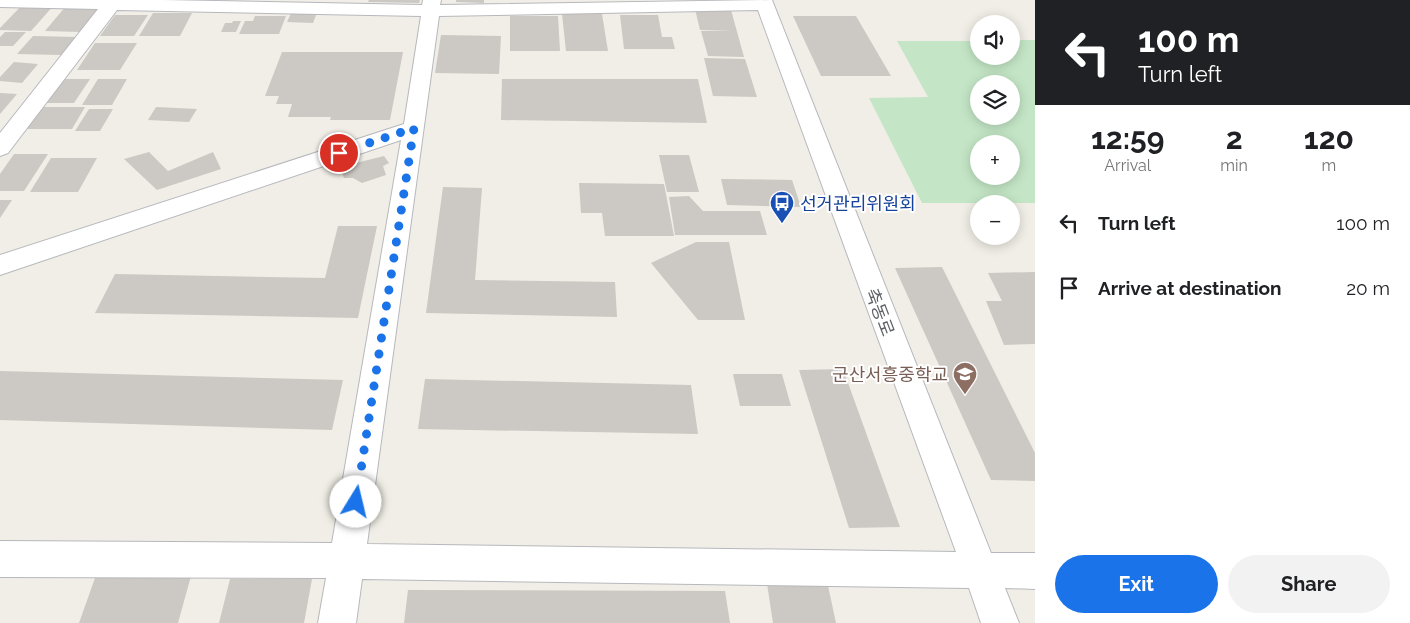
<!DOCTYPE html>
<html lang="en">
<head>
<meta charset="utf-8">
<style>
  :root { --surface:#fff; --page:#f2f2f2; --text:#202124; --muted:#757577; --accent:#1a73e8 }
  body { margin:0; font-family:Raleway,"Noto Sans KR",sans-serif; background:var(--page); color:var(--text); height:100vh; display:flex; flex-direction:column; font-size:19px; white-space:nowrap }
  * { box-sizing:border-box; margin:0 }
  p { font-size:16px; color:var(--muted) }
  .icon { flex:none; width:28px; height:28px; fill:none; stroke:currentColor; stroke-width:2; stroke-linecap:round; stroke-linejoin:round }
  .map { position:relative; flex:1; overflow:hidden }
  .details { display:flex; flex-direction:column; background:var(--surface); width:375px }
  .details>* { flex:none }
  .banner { background:#202124; color:#fff; overflow:hidden }
  .tools { position:absolute; left:970px; top:15px; display:grid; gap:10px }
  .tools a { display:grid; place-items:center; width:50px; height:50px; border-radius:50%; background:var(--surface); box-shadow:0 2px 12px #0003; font-size:25px }
  .pin { position:absolute; display:grid; place-items:center; width:42px; height:42px; color:#fff; margin:-21px; border:2px solid #fff; border-radius:50%; box-shadow:0 1px 5px #0007 }
  .me { position:absolute; width:55px; margin:-28px; rotate:9deg; stroke-linejoin:round; filter:drop-shadow(0 0 4px #0008) }
  .turn { display:flex; align-items:center; gap:18px; height:105px; padding:0 20px; font-size:22px }
  .turn .icon { width:65px; height:65px; stroke-width:2.5 }
  .turn b { display:block; font-size:35px; line-height:42px }
  .eta { display:flex; justify-content:space-evenly; align-items:center; height:85px; text-align:center }
  .eta b { font-size:30px; font-weight:700; line-height:35px }
  .cta { display:flex; gap:10px; margin-top:auto; padding:10px 20px }
  .cta a { flex:1; height:58px; border-radius:30px; background:var(--accent); color:#fff; font-size:20px; font-weight:700; line-height:58px; text-align:center }
  .cta a+a { background:var(--page); color:var(--text) }
  ul { padding:0; list-style:none }
  li { display:flex; align-items:center; gap:15px; height:65px; padding:0 20px }
  li div { flex:1 }
  li b { display:block; font-size:19px }
  li em { font-style:normal }
  main { display:flex; flex:1; min-height:0 }
  .map>svg:first-child { display:block }
</style>
</head>
<body>
<main>
<div class="map">
<svg width="1035" height="623" viewBox="0 0 1035 623">
  <rect width="100%" height="100%" fill="#f0eee6"/>
  <path fill="#c4e6c6" fill-rule="evenodd" d="M1011,40H1035V203H922L869,98L928,97L897,41H979V56H1011ZM979,84H1011V116H979ZM979,144H1011V176H979Z"/>
  <path fill="#ccc8c3" d="M369,0H420L419,3L368,2Z
    M456,0H484V3L456,2Z
    M23,4H55L31,31L0,30V28Z
    M66,6L100,7L81,32L45,31Z
    M293,9L318,10L313,23L287,22Z
    M695,9L731,10L744,57L708,56L701,31L732,30H700Z
    M153,13H192L180,36H139Z
    M562,14H602L608,51H566Z
    M115,15H148L134,36H100Z
    M620,15H658L662,37H672L675,49H624Z
    M255,16H286L279,34H239L245,21H253Z
    M510,16H558L560,51H510Z
    M793,16H856L891,76H821Z
    M233,21H241L236,32H221L225,23H232Z
    M5,32H26L13,46H0V37Z
    M441,35L501,36L499,74L435,73Z
    M33,36L76,37L62,55L17,54Z
    M95,43H137L120,70H77Z
    M282,52H403L390,120H330L331,117H288L292,104H276L279,96H265Z
    M704,58L745,59L757,97L713,96Z
    M14,62L38,64L22,83L0,81V77Z
    M58,79H90L74,103H41Z
    M98,79H127L112,105H82Z
    M502,79H698L707,123L501,120Z
    M0,93L17,94L0,114Z
    M34,107H85L72,129H19Z
    M156,107L197,109L189,122L148,120Z
    M89,109H113L100,131H75Z
    M149,152L168,171L213,152L221,169L157,190L124,159Z
    M14,154H48L24,191H0V174Z
    M659,155H689L699,192H667Z
    M384,156L389,163L383,166L386,175L362,183L353,178H344L340,167Z
    M51,158H97L78,192H30Z
    M721,179L792,180L801,207L727,205Z
    M579,183L664,184L674,236H605L602,213H581Z
    M443,187L482,188L475,280L615,282L617,317L426,313Z
    M689,196L703,211H760L767,235H675L669,197Z
    M0,200H12L0,218Z
    M338,226H377L358,318L95,313L115,274L325,278Z
    M696,242H729L745,320H698L651,263Z
    M942,267L1035,453V481L991,480L895,268Z
    M1035,272V344L1004,345L986,301H1002L988,273Z
    M843,369L900,527L849,528L799,370Z
    M0,371L343,380L332,430L0,420Z
    M733,374H782L791,406H740Z
    M425,379L691,385L698,434L418,429Z
    M191,576L178,623H79L95,578Z
    M766,577L827,581L836,623H773Z
    M230,579H312L304,623H219Z
    M408,590L725,591L730,623H404Z"/>
  <g fill="none" stroke-linecap="round" stroke-linejoin="round">
    <defs>
      <path id="minor" d="M0,0H163L422,5L423,0H441L440,5L772,0L991,553H1035V589L1005,588L1019,623H981L969,588L362,579L356,623H318L326,578L0,577V541L332,543L401,140L0,275V255L404,124L421,16L117,10L8,153L0,156V133L98,9L0,7ZM758,10L956,552L367,544L439,16Z"/>
    </defs>
    <use href="#minor" stroke="#b7b8bd" stroke-width="2"/>
    <use href="#minor" fill="#fff" fill-rule="evenodd"/>
  </g>
  <g fill="none" stroke-linecap="round" stroke-linejoin="round">
    <path stroke="#1a73e8" stroke-width="9" stroke-dasharray="0 16.2" d="M339,153L414,128L356,502"/>
  </g>
  <defs>
    <symbol id="bus-pin" viewBox="-11 -11 22 30"><path d="M0 17L-7.5 6A9.5 9.5 0 1 1 7.5 6Z" fill="#1a4fb4" stroke="#fff"/><path d="M-5-6H5V4H4V6H2V4H-2V6H-4V4H-5ZM-3.5-4V0h7V-4ZM-3.5 1.2v1.5H-2V1.2ZM2 1.2v1.5H3.5V1.2Z" fill="#fff"/></symbol>
    <symbol id="school-pin" viewBox="-11 -11 22 30"><path d="M0 17L-7.5 6A9.5 9.5 0 1 1 7.5 6Z" fill="#8d6e63" stroke="#fff"/><path d="M0-5L7-2L0 1L-7-2ZM-4 1L0 2.5L4 1V4Q0 6-4 4Z" fill="#fff"/></symbol>
  </defs>
  <g fill-rule="evenodd">
    <use href="#bus-pin" x="768" y="189" width="28" height="38"/>
    <use href="#school-pin" x="951" y="360" width="28" height="38"/>
  </g>
  <g text-anchor="middle" dominant-baseline="central" stroke-width="4" stroke-linejoin="round" paint-order="stroke">
    <g font-size="18" fill="#164399" stroke="#fff" text-anchor="start">
      <text x="800" y="203">선거관리위원회</text>
    </g>
    <g font-size="18" fill="#5e6166" stroke="#fff">
      <text transform="translate(880 312) rotate(69)">축동로</text>
    </g>
    <g font-size="18" fill="#785e54" stroke="#fff" text-anchor="end">
      <text x="948" y="374">군산서흥중학교</text>
    </g>
  </g>
</svg>
<div class="tools">
<a><svg class="icon" aria-label="sound" viewBox="0 0 24 24"><path d="M4 9h4l5-4v14l-5-4H4zM17 9q2 3 0 6"/></svg></a>
<a><svg class="icon" aria-label="layers" viewBox="0 0 24 24"><path d="M12 4l9 5-9 5-9-5zM3 14l9 5 9-5"/></svg></a>
<a>+</a>
<a>−</a>
</div>
<div class="pin" style="left:339px;top:153px;background:#d93025"><svg class="icon" aria-label="arrive" viewBox="0 0 24 24"><path d="M6 21V4h12l-3 4 3 4H6"/></svg></div>
<svg class="me" style="left:356px;top:502px" viewBox="-20 -20 40 40"><circle r="19" fill="#fff"/><path d="M0-13L10 11 0 6-10 11z" fill="#1a73e8"/></svg>
</div>
<section class="details">
<div class="banner">
<div class="turn"><svg class="icon" aria-label="left" viewBox="0 0 24 24"><path d="M17 20v-9H6M10 6l-5 5 5 5"/></svg><div><b>100 m</b>Turn left</div></div>
</div>
<div class="eta">
<div><b>12:59</b><p>Arrival</p></div>
<div><b>2</b><p>min</p></div>
<div><b>120</b><p>m</p></div>
</div>
<ul>
<li><svg class="icon" aria-label="left" viewBox="0 0 24 24"><path d="M17 20v-9H6M10 6l-5 5 5 5"/></svg><div><b>Turn left</b></div><em>100 m</em></li>
<li><svg class="icon" aria-label="arrive" viewBox="0 0 24 24"><path d="M6 21V4h12l-3 4 3 4H6"/></svg><div><b>Arrive at destination</b></div><em>20 m</em></li>
</ul>
<div class="cta"><a>Exit</a><a>Share</a></div>
</section>
</main>
</body>
</html>
